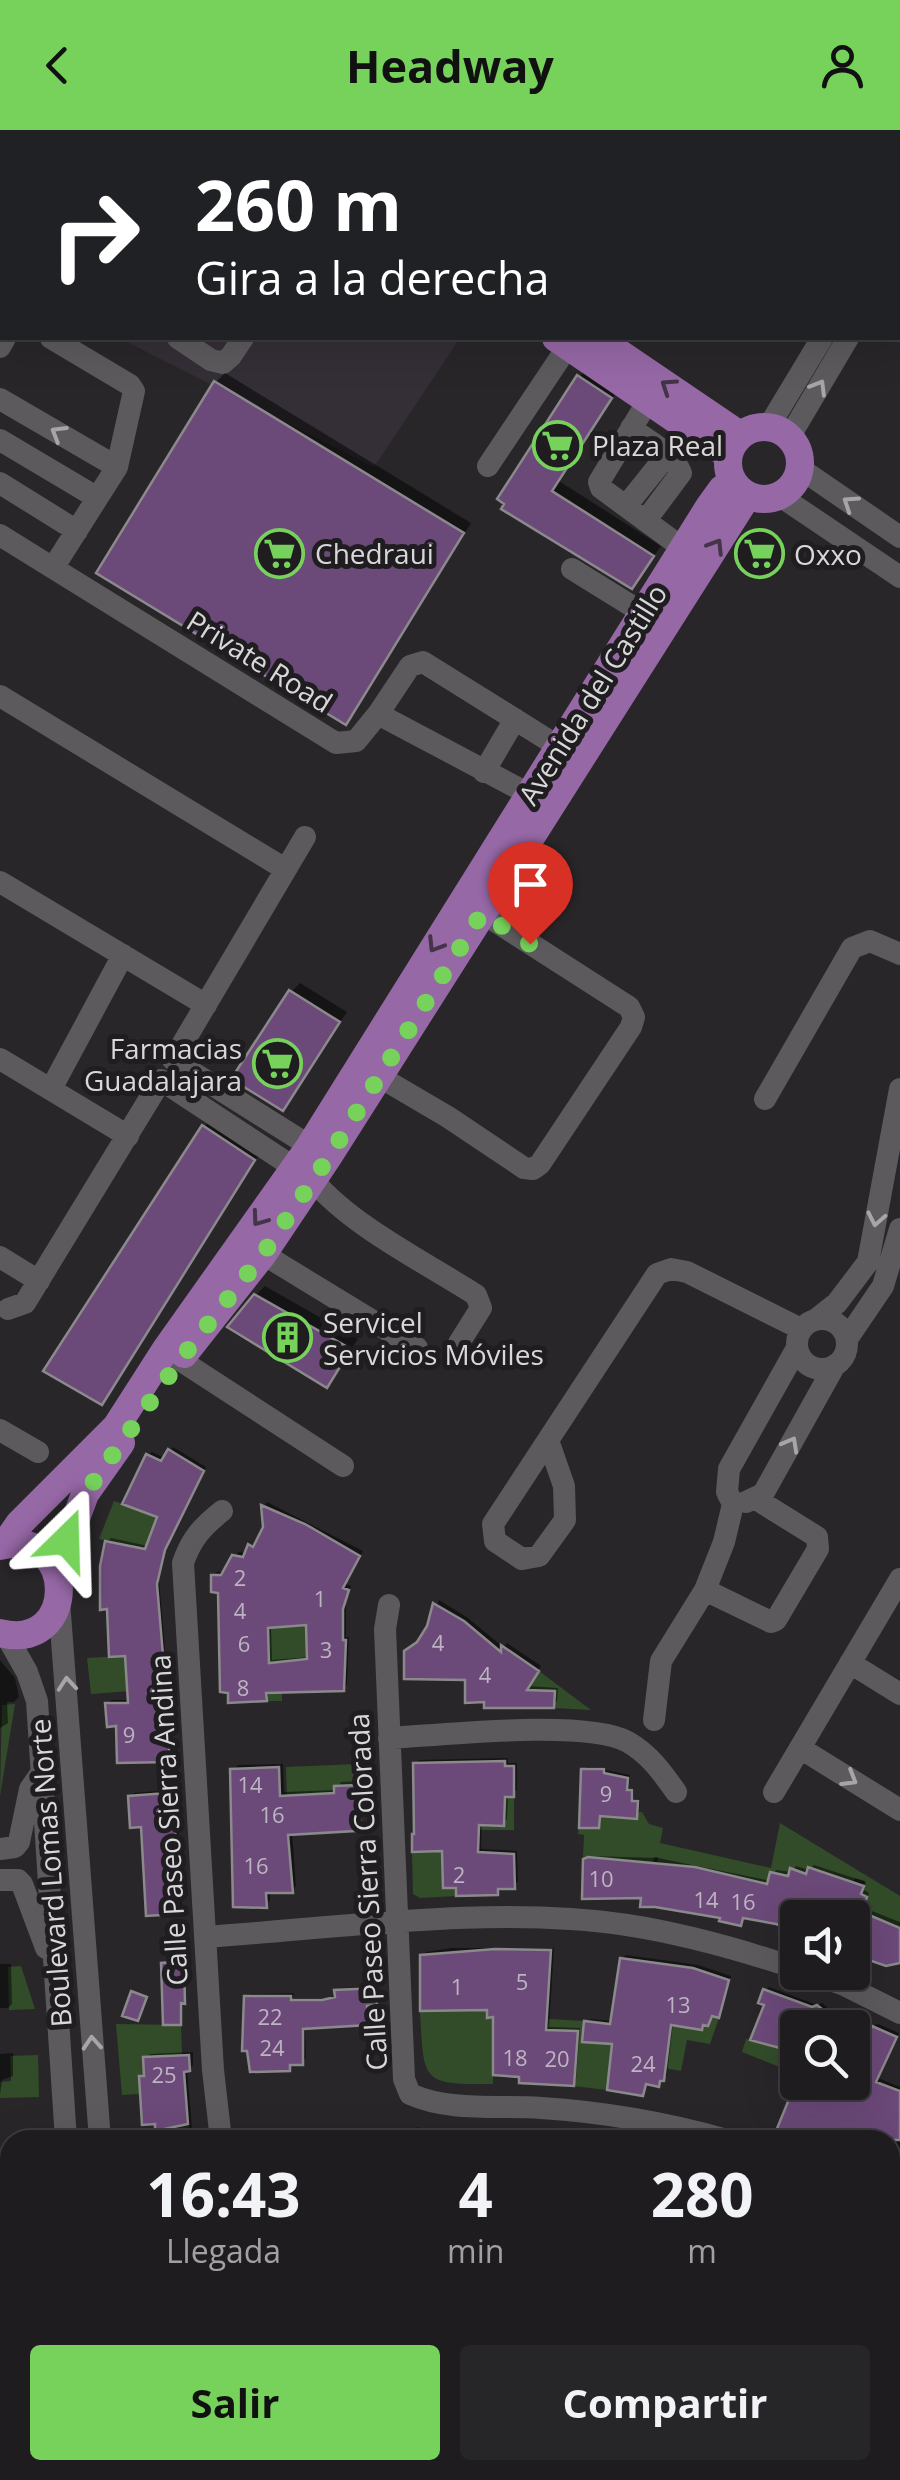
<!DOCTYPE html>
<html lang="es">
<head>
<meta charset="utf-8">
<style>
  :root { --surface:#1e1c1f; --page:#262528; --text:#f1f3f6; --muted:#a1a1a4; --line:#3c3a3d; --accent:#76d25a }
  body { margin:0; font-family:"Open Sans",sans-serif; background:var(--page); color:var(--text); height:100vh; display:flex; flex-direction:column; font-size:38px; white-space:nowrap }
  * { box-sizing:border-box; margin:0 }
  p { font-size:32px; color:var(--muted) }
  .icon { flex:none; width:55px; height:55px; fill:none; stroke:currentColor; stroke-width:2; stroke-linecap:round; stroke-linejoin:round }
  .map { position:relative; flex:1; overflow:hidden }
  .drawer { position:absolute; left:0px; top:2000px; width:900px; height:350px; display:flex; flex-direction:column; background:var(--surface); border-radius:30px 30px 0 0; box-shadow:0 10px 40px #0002,0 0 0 2px var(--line) }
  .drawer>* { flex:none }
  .top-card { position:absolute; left:0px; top:0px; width:900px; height:210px; box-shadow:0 10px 40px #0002,0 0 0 2px var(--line); background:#202124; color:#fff; overflow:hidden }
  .controls { position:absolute; left:780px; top:1770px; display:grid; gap:20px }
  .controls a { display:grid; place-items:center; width:90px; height:90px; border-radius:10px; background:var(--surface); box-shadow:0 10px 40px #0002,0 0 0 2px var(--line); font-size:50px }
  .pin { position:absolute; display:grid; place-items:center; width:85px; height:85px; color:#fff; margin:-102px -42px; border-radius:50% 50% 50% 0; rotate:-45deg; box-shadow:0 0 10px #0007 }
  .pin .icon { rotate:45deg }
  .me { position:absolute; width:110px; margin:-55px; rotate:22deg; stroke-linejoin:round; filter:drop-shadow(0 0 8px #0008) }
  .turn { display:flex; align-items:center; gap:35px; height:210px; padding:0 30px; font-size:45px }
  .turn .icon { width:130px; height:130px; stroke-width:2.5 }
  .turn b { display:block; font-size:70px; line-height:85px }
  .eta { display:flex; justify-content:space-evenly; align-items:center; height:170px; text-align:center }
  .eta b { font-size:60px; font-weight:700; line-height:70px }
  .cta { display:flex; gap:20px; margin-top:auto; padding:20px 30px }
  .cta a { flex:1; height:115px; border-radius:10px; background:var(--accent); color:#111; font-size:40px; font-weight:700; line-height:115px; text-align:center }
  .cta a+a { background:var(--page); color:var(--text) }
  header { display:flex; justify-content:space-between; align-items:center; height:130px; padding:0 30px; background:var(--accent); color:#111; font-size:45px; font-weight:700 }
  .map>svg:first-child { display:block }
</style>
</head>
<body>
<header><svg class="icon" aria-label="back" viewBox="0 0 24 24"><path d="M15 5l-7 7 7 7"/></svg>Headway<svg class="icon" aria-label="person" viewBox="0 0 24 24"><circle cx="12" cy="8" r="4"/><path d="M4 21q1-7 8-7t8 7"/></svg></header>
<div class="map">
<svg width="900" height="2350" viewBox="0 0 900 2350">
  <rect width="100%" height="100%" fill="#282629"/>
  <path fill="#342e36" d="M119,208H460L374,337Z"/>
  <path fill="#324c2a" d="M114,1371L157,1386L145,1419L99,1409Z
    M260,1454L289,1496L309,1495L307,1529L293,1546L294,1562L282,1563V1571H267L266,1553L278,1532L259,1533L269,1527L268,1501Z
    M125,1526L130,1561L91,1564L87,1528Z
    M539,1541L591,1580L554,1578L555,1561L527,1560Z
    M15,1574L0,1666L2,1575Z
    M358,1634V1655L335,1656L334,1663L296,1665L297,1705H288L286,1637Z
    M514,1667V1700H477L442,1722L443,1757L456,1758V1766L420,1768L413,1764L412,1722L442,1721V1697L476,1673L413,1676V1672Z
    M638,1682H642L649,1694L663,1698L660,1713L771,1738L780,1693L900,1766V1798L857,1780L867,1767L861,1764L865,1751L855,1748L849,1761L795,1781L790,1739L788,1746L770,1743L766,1759L748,1749L658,1732V1727H654L653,1732L583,1729L584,1705L578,1704L579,1698H599L600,1683L636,1689Z
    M21,1836L35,1879L9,1880L8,1837Z
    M510,1863L549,1864L548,1874H536L532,1888L584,1891L583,1912L613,1914L607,1960L573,1956L577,1902L539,1900L494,1888L493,1954C420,1955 424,1951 420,1881L469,1880L486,1876L487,1887H493Z
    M613,1877L684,1887L682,1897L701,1900L703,1895L709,1896L712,1886L719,1888L710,1914L687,1910L681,1941L664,1938L668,1926L610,1894Z
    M116,1894L181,1895L182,1925H167L166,1933L140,1946V1964L122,1965Z
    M771,1907L783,1911L780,1920L797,1927V1944L742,1922L746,1909L767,1915Z
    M38,1925L39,1967L0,1968V1952L11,1951L10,1926Z
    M188,1994L192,2010H124V2007Z
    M358,2340H436L415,2343V2350H402L400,2347L388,2350H342Z"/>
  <path fill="#0007" fill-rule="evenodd" d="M569,0H752L567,2Z
    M588,238L619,258L559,351L661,416L632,456L504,378L579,247Z
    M225,243L471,393L355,583L346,592L216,252Z
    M300,853L347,882L282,978L291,862Z
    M213,988L262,1020L110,1263L101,1272L204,997Z
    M265,1156L358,1209L327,1255L256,1165Z
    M173,1317L206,1337L167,1414L159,1449L165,1519L160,1522L158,1572L169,1571L172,1626L169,1629L118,1594L108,1574L111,1570H130L127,1524L107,1412L111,1408L148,1416L160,1385L148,1325L152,1322L165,1328Z
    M267,1372L363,1421L345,1454L351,1456L346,1473V1507H349L347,1554L343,1559L270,1560L266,1569L213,1446L217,1442H226L238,1422L247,1423L255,1411L258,1413L266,1398L264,1376ZM308,1493L309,1527L272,1530L271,1495Z
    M439,1470L468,1488L503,1517L507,1513L541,1536L528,1556L558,1558L557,1571L553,1575L486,1570L468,1547L421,1511Z
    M0,1530L15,1548L19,1567L14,1572H7L8,1593L0,1598Z
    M508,1628V1633H517V1660L508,1664L507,1689L503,1693L482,1692L481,1719L517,1721L518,1752L497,1762L444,1719L415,1634L419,1630Z
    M283,1634L284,1662L337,1660L341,1652L362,1651L364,1683L354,1699L292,1702L296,1756L292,1761L270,1760V1770L266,1775L233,1640L238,1635Z
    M587,1637H606V1640L630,1645L629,1658H634V1669H640L639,1683L636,1686L602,1683L598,1696L584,1640Z
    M169,1660L171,1693H178L182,1777L178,1781L130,1667L134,1663Z
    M590,1726L658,1728L771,1751L776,1740L791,1742L796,1736L809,1740L814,1735L866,1752L864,1760L869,1763L864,1778L900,1792V1829L852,1818V1788H798V1804L777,1791L745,1786L740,1793L723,1786L644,1766L586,1730Z
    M451,1818H554L549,1897L580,1898L576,1950L573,1954L422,1826L426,1822Z
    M626,1825L698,1835L731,1846L721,1881L713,1884L708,1894L701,1898L673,1893L667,1945L658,1954L647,1952L642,1964L615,1912L586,1892L590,1889L613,1891L622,1829Z
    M185,1830L186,1870L182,1871L180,1892L163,1834Z
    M0,1834H11L12,1874L8,1878H0Z
    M379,1856V1869L369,1873L370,1890L367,1893L305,1897L306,1929L292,1932L289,1939L247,1867L250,1864L294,1863L293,1868H327L337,1865L340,1858Z
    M769,1857L817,1875L822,1873L831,1881L824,1898L765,1860Z
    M878,1894L899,1903L878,1948L900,1957V2034L890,2049V2010H803L852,1952V1922L864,1899Z
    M193,1922V1935L187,1939L193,2010H181L142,1946L146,1942V1928L150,1924Z
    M13,1923V1946L2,1950L0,1965V1924Z
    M417,1997L441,2008L451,2003L463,2010H408Z
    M575,2006V2010H530Z
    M10,2188V2237L0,2236V2219L9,2218Z
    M900,2211V2282L899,2284L890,2274V2222Z
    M10,2244V2260L1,2253Z
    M418,2340H490V2350H381Z
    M528,2340L562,2341L561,2350H525Z
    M863,2340H870L881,2350H853Z"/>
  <path fill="#6b4979" stroke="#8b898c" stroke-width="2.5" fill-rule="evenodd" d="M577,245L612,268L552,361L654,426L632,459L501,379L504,374L497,369Z
    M214,251L464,403L346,595L96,443Z
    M289,860L340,892L283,981L231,949Z
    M202,995L255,1030L102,1275L43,1241Z
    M254,1164L351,1219L327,1258L227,1197Z
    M168,1319L204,1341L165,1420L157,1454L163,1525H157L155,1574H166L170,1632L117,1633L116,1596L107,1597L105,1573H128L125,1526L109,1527L107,1479L100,1480V1436L105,1411L145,1419L157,1387L122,1374L146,1324L161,1331Z
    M261,1375L305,1394L360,1426L343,1458L349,1460L343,1479V1510H346L344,1561L266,1563L267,1571L228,1573V1563L220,1562L218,1463L211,1462V1445H221L232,1425L243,1427L248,1414L253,1417L263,1397ZM306,1495L307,1529L269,1533L268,1498Z
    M433,1473L464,1491L501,1522V1515L539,1541L527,1560L555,1561L554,1578H484V1572L465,1573V1550L404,1549V1521L417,1512L427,1496Z
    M505,1631V1636H514V1667H505L504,1696L479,1695L478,1722L514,1724L515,1759H498V1765L456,1766V1758H443L442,1721L412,1722V1704H414L413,1633Z
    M279,1637L280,1666L334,1663V1656L358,1655L360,1690H354L355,1701L288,1705L293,1763H266L267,1778L233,1777L230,1639Z
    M581,1639H604V1643L628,1648L627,1660H632V1671H638L637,1689L600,1686L599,1698H579Z
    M166,1663L168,1696H175L179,1784L146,1786L141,1697L130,1698L128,1666Z
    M588,1727L695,1737L767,1754L770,1742L788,1746L790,1738L806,1744L808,1737L864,1756L861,1764L867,1767L862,1782L900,1798V1833L886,1836L860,1827L864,1816L852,1812V1788H798V1802L776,1794L743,1788L741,1796L719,1791L720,1788L655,1777H640L641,1768L582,1769L583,1729Z
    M495,1819L551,1820L546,1900L578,1901L574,1956L519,1953V1947L493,1945V1887L487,1888V1880L420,1881V1825Z
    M620,1828L693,1838L729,1850L719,1888L712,1886L708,1896L703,1895L702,1900L671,1895L664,1951H660L659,1957L646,1954L643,1966L607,1960L612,1914L582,1912L584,1891L610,1894Z
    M184,1831L185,1874L181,1873V1895H163L161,1833Z
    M376,1858L377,1875L367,1876L368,1895L303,1899V1935H290V1941L250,1942L247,1921H242L244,1866H291V1870H322L335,1867L334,1860Z
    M763,1859L812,1877L817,1875L829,1885L824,1898H798V1927L780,1918L750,1910L764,1875L758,1873Z
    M131,1861L147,1867L138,1891L122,1886Z
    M872,1896L897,1907L876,1952L900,1961V2010H799L776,2001L796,1952H862L852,1949V1916L862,1898L870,1901Z
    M189,1925L190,1941L184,1942L188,1994L155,2001V1994L142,1995L139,1946H144L143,1927Z"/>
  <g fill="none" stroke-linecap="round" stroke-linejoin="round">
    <path stroke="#5c5a5d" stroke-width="22" d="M334,0L337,2
      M363,0L365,2
      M468,2L470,0
      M898,83L900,79
      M898,124L900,120
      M51,208L130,255L134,261L117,337L53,438L336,613L356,611L378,584L544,672
      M178,208L211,230L223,233L231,226L243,208
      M0,217L5,208
      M0,269L117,337
      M648,271L599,352L601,358L684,419
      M769,296L822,208
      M631,298C648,311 674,324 681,343L646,390
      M790,306L848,208
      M0,310L96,367
      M488,336L568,216
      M801,339L900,407
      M0,353L77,401
      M780,366L900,447
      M626,376L667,325
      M0,405L53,438
      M572,439L643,483
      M0,566L285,739
      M378,584L410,536L423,532L572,625
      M484,642L515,589
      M305,707L173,930L321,1023
      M0,752L206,875
      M0,929L128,1006
      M368,940L448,987L524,1038L533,1039L540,1034L631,897L634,887L629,877L470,775
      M51,959L123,825
      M765,969L852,818L870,811L900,824
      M263,1124L417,1218
      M0,1127L39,1151
      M8,1179L25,1173L161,950L313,1050C350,1095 426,1133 476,1165L481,1178L459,1213
      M818,1188L837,1173L868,1132L900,959
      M797 1214a25 25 0 1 1 50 0a25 25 0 1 1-50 0Z
      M847,1209L883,1156L900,1099
      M180,1230L343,1336
      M0,1300L38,1322
      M549,1313L564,1356L565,1390L539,1426L522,1429L495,1411L493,1394L657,1144L671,1139L687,1142L801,1199
      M746,1372L763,1364L835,1235
      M705,1460L771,1492L776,1490L818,1419L817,1407L756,1369
      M59,1471L100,2010
      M389,1475L385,1499L404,1949L410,1964C450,1982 498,1975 541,1978C604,1982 667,1993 727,2010
      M6,1505L27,1542L37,1571L66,2010
      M850,1533L900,1564
      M654,1590L661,1531L705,1460L724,1412L733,1374L727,1362L729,1339L797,1218
      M389,1608C441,1605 587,1589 628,1612C649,1624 662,1642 676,1662
      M800,1618L900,1680
      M774,1662L900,1449
      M0,1719L15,1717L19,1712L30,1659L39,1646
      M0,1750H18L22,1754L46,1818
      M205,1807C339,1798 493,1775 627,1795C685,1804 742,1820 798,1839
      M807,1842L842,1854L900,1883
      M221,2010L213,1940L183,1433C191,1409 202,1397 222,1381
      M890,2100L900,2085
      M890,2145L900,2131
      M890,2323L900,2332
      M90,2340V2350
      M711,2340L728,2350
      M782,2340L793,2350
      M244,2350L262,2340
      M315,2350L329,2340"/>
    <path stroke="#9668a6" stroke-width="28" d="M307,0L308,2
      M150,2L153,0
      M175,2L178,0
      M0,133L2,131
      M556,208L728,325
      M597,208L740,305
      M728 333a36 36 0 1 1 72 0a36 36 0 1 1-72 0Z
      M184,1224L263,1124L328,1027L748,365
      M5,1414L19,1394L116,1297L166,1219L310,1016L709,377L722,359L733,352
      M0,1416C78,1396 79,1523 0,1503
      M57,1440L85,1364L121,1313"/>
    <path stroke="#bc72d7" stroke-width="30" d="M52,2L55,0
      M109,2L112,0
      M0,39L2,38
      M0,83L2,81"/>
  </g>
  <defs><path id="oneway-chevron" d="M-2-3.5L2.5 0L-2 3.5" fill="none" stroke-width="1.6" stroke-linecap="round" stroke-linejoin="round" transform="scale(2.5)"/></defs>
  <g stroke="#433448">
    <use href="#oneway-chevron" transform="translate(668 256) rotate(-146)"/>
    <use href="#oneway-chevron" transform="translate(716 416) rotate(-58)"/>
    <use href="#oneway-chevron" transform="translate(435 815) rotate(122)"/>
    <use href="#oneway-chevron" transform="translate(259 1089) rotate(126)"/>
  </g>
  <g stroke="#a6a5a7">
    <use href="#oneway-chevron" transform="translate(819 257) rotate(-59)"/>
    <use href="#oneway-chevron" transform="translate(58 303) rotate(-149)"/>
    <use href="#oneway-chevron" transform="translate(850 373) rotate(-146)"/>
    <use href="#oneway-chevron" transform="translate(876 1089) rotate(101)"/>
    <use href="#oneway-chevron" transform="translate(791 1314) rotate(-61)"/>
    <use href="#oneway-chevron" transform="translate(67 1554) rotate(-95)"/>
    <use href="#oneway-chevron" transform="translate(850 1649) rotate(31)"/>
    <use href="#oneway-chevron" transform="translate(92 1913) rotate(-94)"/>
  </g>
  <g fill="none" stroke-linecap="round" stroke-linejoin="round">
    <path stroke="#76d25a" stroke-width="18" stroke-dasharray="0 32.4" d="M66,1410L85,1364L180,1230L263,1124L328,1028L482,783L530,814"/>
  </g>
  <defs>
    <symbol id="supermarket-ring" viewBox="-11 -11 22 22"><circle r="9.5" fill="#1f1d20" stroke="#76d25a" stroke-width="1.5"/><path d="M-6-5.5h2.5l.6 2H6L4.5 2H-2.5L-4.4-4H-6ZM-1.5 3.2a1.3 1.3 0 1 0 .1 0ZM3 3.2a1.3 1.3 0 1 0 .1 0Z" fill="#76d25a"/></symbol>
    <symbol id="building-ring" viewBox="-11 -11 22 22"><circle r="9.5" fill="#1f1d20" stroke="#76d25a" stroke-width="1.5"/><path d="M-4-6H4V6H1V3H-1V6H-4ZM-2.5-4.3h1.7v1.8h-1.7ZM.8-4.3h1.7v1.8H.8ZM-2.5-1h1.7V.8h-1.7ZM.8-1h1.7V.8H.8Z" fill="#76d25a"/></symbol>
  </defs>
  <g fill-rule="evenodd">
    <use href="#supermarket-ring" x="530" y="288" width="55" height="55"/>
    <use href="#supermarket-ring" x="252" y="396" width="55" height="55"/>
    <use href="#supermarket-ring" x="732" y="396" width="55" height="55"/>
    <use href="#supermarket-ring" x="250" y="906" width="55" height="55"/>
    <use href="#building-ring" x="260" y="1180" width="55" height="55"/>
  </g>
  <g text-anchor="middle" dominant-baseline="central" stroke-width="10" stroke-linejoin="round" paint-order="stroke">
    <g font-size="22" fill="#bdb4c1">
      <text x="240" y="1447">2</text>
      <text x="320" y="1468">1</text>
      <text x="240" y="1480">4</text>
      <text x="438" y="1512">4</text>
      <text x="244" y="1513">6</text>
      <text x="326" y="1519">3</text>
      <text x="485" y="1544">4</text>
      <text x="243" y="1557">8</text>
      <text x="129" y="1604">9</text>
      <text x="250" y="1654">14</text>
      <text x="606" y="1663">9</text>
      <text x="272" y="1684">16</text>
      <text x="256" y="1735">16</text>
      <text x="459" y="1744">2</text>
      <text x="601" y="1748">10</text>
      <text x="706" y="1769">14</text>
      <text x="743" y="1771">16</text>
      <text x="522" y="1851">5</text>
      <text x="457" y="1856">1</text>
      <text x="678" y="1874">13</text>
      <text x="270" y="1886">22</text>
      <text x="272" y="1917">24</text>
      <text x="515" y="1927">18</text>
      <text x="557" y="1928">20</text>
      <text x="643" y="1933">24</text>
      <text x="164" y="1944">25</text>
    </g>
    <g font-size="28" fill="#d8d7d9" stroke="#1f1d20" text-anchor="start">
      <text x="592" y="315">Plaza Real</text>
      <text x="315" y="423">Chedraui</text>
      <text x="794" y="424">Oxxo</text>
      <text x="242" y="918" text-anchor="end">Farmacias<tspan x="242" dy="32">Guadalajara</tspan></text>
      <text x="323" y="1192">Servicel<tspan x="323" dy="32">Servicios Móviles</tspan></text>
    </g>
    <g font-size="28" fill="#d8d7d9" stroke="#1f1d20">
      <text transform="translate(260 531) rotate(32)">Private Road</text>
      <text transform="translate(592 564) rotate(-58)">Avenida del Castillo</text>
      <text transform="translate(168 1690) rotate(-93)">Calle Paseo Sierra Andina</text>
      <text transform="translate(50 1743) rotate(-94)">Boulevard Lomas Norte</text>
      <text transform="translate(367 1762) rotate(-93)">Calle Paseo Sierra Colorada</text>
    </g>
  </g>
</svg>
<div class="controls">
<a><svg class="icon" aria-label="sound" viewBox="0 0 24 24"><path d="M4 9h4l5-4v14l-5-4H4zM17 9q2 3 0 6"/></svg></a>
<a><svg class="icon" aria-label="search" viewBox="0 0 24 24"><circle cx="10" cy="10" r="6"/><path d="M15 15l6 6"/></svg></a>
</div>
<div class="pin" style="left:530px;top:814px;background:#d93025"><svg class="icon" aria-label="arrive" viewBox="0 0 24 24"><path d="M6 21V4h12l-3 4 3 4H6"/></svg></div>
<svg class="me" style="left:66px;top:1410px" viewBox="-20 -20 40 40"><path d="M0-17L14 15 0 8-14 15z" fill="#76d25a" stroke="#fff" stroke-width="4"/></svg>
<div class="top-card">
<div class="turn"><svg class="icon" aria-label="right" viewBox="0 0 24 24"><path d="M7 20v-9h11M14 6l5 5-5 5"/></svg><div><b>260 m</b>Gira a la derecha</div></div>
</div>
<section class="drawer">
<div class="eta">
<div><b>16:43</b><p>Llegada</p></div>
<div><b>4</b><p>min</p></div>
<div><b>280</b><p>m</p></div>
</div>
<div class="cta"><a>Salir</a><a>Compartir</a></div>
</section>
</div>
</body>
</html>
